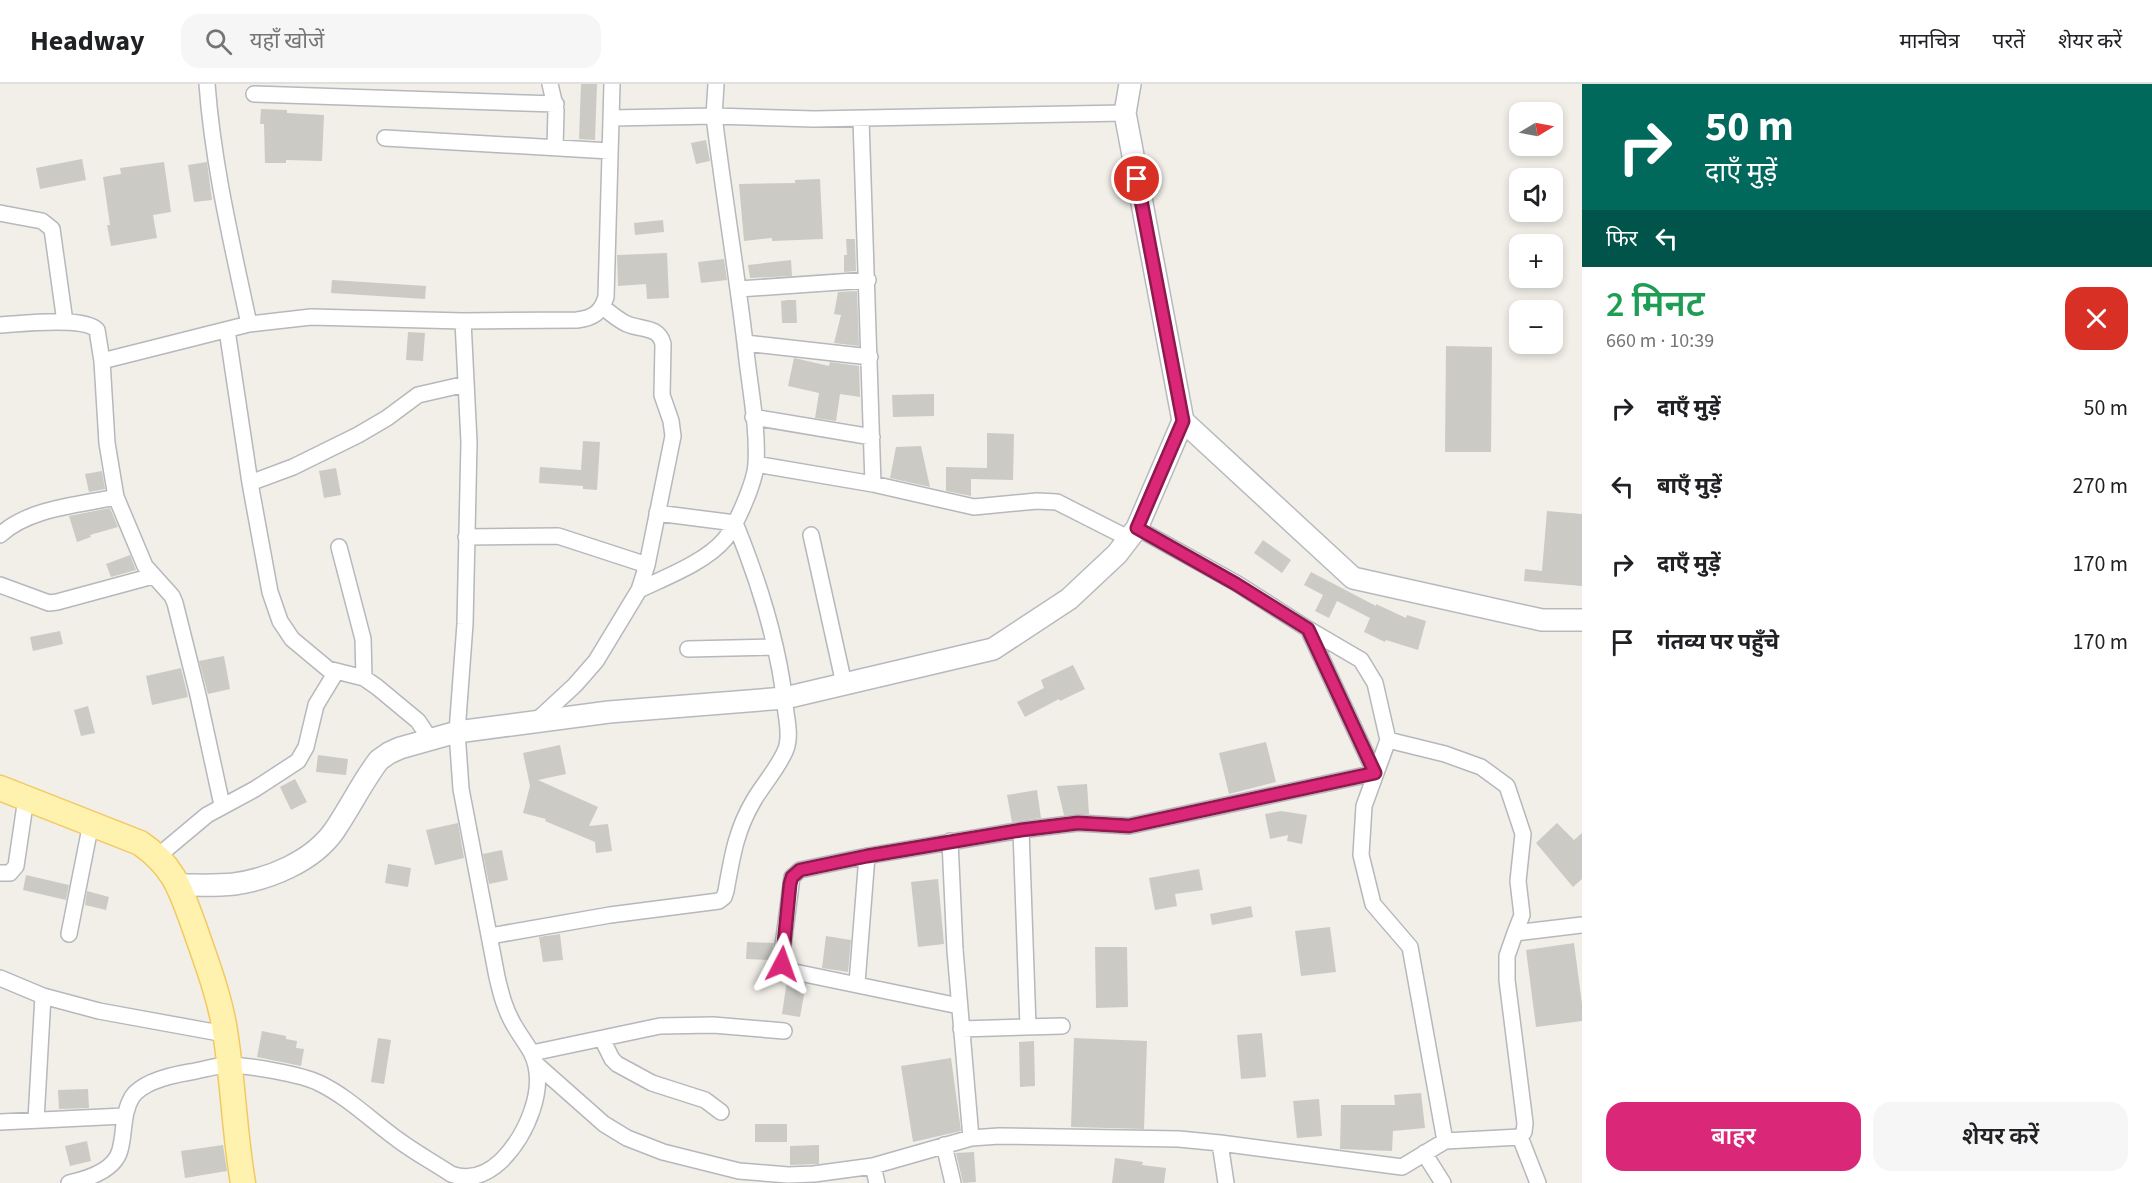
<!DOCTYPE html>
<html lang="hi">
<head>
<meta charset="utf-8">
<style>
  :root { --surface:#fff; --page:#f6f6f6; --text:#202124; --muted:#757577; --line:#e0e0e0; --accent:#db2777 }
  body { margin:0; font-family:"Source Sans 3","Noto Sans Devanagari",sans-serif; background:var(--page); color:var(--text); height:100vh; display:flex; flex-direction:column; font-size:22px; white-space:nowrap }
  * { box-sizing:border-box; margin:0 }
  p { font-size:20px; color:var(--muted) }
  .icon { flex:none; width:33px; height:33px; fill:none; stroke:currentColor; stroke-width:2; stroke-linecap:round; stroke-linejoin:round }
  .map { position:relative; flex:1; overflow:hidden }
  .side { display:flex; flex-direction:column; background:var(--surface); width:570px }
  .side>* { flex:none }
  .banner { background:#00695c; color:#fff; overflow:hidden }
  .needle { width:39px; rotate:80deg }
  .controls { position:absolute; left:1509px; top:18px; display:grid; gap:12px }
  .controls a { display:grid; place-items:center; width:54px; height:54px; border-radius:12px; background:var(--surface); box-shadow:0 3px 9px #0003; font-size:30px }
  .pin { position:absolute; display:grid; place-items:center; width:51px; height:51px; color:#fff; margin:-26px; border:3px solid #fff; border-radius:50%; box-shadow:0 2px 6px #0007 }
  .me { position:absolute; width:66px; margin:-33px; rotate:4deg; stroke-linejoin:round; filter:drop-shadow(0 0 4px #0008) }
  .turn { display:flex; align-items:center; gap:21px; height:126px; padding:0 24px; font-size:27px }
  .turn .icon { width:78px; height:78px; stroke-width:2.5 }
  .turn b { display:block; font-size:42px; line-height:51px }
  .then { display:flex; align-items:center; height:57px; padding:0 24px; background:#0003; gap:12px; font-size:22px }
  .round { display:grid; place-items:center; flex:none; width:63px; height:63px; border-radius:18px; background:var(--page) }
  .overview { display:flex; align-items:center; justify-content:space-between; height:102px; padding:0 24px }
  h1 { font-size:36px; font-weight:600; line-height:45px; color:#1e9e55 }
  .action { display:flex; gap:12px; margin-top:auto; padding:12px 24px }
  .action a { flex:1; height:69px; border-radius:18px; background:var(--accent); color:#fff; font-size:24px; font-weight:600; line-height:69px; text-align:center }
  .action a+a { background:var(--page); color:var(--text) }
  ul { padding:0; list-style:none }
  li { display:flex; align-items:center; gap:18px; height:78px; padding:0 24px }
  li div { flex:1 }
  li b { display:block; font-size:22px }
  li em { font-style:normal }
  header { display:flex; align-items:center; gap:36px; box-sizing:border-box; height:84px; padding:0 30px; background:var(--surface); border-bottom:2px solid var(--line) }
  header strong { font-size:28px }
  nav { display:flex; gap:33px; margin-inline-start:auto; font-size:21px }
  .search { width:420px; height:54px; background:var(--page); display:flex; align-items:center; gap:15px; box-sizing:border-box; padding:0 21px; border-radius:18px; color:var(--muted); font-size:22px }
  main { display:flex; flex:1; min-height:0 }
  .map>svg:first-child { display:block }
</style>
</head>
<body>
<header>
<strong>Headway</strong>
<div class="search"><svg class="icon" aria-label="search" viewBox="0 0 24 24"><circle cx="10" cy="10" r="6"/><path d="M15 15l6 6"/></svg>यहाँ खोजें</div>
<nav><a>मानचित्र</a><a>परतें</a><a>शेयर करें</a></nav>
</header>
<main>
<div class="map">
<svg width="1582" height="1099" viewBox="0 0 1582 1099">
  <rect width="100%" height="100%" fill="#f1efe8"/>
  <path fill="#cccac5" d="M581,0H597L595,56L579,55Z
    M261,25L287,26V29L324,31L322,77L286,76V79H265L264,40H260Z
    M706,56L710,77L696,80L691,59Z
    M82,75L86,96L40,105L36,84Z
    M164,78L171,128L153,131L157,154L111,162L107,141H110L103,93L121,90L120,84Z
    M207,78L212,116L194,118L188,81Z
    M820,95L823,155L772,157V154L744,157L739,100L795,99V96Z
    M663,136L664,148L635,151L634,139Z
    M846,155H855L856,187L844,188V171H847Z
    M667,169L669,214L647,215L646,200L618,202L617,171Z
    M724,175L727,196L701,199L698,178Z
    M791,176L792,192L750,194L748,181Z
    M332,196L426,202L425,215L331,209Z
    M857,207L859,262L834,259L841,231L834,230L838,208Z
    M788,216H796L797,239H782L781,217Z
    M408,248L425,249L423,277L406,276Z
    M1446,262L1492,263L1491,368H1445Z
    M794,274L829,282L830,278L859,282L860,313L840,310L836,337L815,334L819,309L788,302Z
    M934,310V332L893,333L892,311Z
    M987,349L1014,350L1013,396L971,395V412L946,407V383L987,384Z
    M583,357L600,358L597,406L583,405V402L539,399L540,383L581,386Z
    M921,362L930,403L890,394L896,363Z
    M336,384L341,411L324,414L319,387Z
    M102,387L105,405L89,408L85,390Z
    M110,424L118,443L90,451L91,453L77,458L69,432Z
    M1547,427L1582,430V502L1524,497L1525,485L1542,487Z
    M1263,456L1291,476L1282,489L1254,469Z
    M130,471L136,486L111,493L106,480Z
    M1311,488L1376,522V520L1406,534L1407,531L1426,537L1418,566L1386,556L1385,558L1364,548L1370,534L1337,517L1329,534L1315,527L1323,511L1304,501Z
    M60,547L63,560L33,567L30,553Z
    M224,572L230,605L208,610L199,577Z
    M1073,581L1085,605L1060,617L1059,615L1025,633L1017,618L1044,604L1041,596Z
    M181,584L188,613L152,621L146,592Z
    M88,622L95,649L81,652L74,626Z
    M1266,658L1276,698L1229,710L1219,669Z
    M560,661L566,690L538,696L598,723L589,742L608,740L612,767L596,769L595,758L545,737L546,735L523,729L530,702L523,669Z
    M318,671L348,675L346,691L316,688Z
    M295,695L307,718L291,726L280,703Z
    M1087,700L1089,730L1064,731L1057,702Z
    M1037,706L1041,734L1012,738L1007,711Z
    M1281,727L1307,731L1302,760L1287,757L1288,751L1270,755L1265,730Z
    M458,739L464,774L435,781L426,746Z
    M1557,739L1574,756L1582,749V795L1573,803L1536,759Z
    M502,766L508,796L489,800L483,770Z
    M388,780L411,784L408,803L385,799Z
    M1199,785L1203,806L1175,810L1177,822L1155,826L1149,794Z
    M26,791L69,801L66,816L23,806Z
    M938,795L944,860L918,863L911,798Z
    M87,807L109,813L106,826L85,821Z
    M1251,822L1253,833L1212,841L1210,830Z
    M1330,843L1336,888L1301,892L1295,847Z
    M560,850L563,876L543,878L539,853Z
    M826,852L851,856L848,888L822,884Z
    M747,858L774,859L771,876L746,875Z
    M1574,859L1582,920V937L1536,943L1526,866Z
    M1095,863H1127L1128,923L1096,924Z
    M787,896L806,900L800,933L782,930Z
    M262,947L286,952V955L297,957L296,964L304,965L301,982L257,973Z
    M1262,949L1266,993L1241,995L1237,951Z
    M378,954L391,956L384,1000L371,998Z
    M1074,954L1147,957L1144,1045L1071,1043Z
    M1034,957L1035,1002L1020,1003L1019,958Z
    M951,974L961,1047L913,1058L901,982Z
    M88,1005L89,1024L59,1025L58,1006Z
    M1421,1009L1425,1044L1393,1047L1392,1067L1340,1065L1341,1021H1395L1394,1011Z
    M1319,1015L1322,1052L1297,1054L1293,1017Z
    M755,1040H787V1058H755Z
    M87,1057L91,1077L70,1082L65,1062Z
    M223,1061L227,1087L185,1094L181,1067Z
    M819,1061V1080L790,1081V1062Z
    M974,1068L976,1098L963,1099L956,1069Z
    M1115,1074L1143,1078L1142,1081L1166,1084L1164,1099H1112Z"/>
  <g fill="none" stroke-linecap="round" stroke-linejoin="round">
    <defs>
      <path id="street" d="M207,0C213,81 232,160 249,240
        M550,0L556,26L555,64
        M254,10L556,20
        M612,34L714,32L814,35L1125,29
        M861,35L873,400
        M385,54L610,67
        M0,129L42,137L52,145L65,238
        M739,205L868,196
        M0,241C21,240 83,232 97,246L102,277
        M227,246L250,399L270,508L280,537L292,555L328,585L364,594L377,603L418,637L430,655
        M745,259L870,273
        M753,333L872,353
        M756,380L873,400L974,423L1037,417L1057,418L1130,455
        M250,399L293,383L358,351L387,334L418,311L466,300
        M1137,444L1236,499L1308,545L1375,689
        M0,451C29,424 79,421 116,413
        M811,451L844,600
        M466,453L558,452L647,481
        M339,463L363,555L364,594
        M0,501L49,519L57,518L153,492
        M639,506C666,493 706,478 725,455C736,442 755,398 756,380C758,346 751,310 747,276C738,195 724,114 714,32L716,0
        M1308,545L1361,576L1375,599L1388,656
        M688,565L775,563
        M535,638L575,601L596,577L639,506L647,481L673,352L671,337L662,311L663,260C659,242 641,246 627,240C618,236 610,229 603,223
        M222,721L198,611L175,519L172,512L145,482L116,413L107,359L102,277L249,240L311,233L463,237
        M1021,746L1028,943
        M950,757L955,866L971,1054
        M158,772L207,731L255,705L298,677L306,663L316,621L336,588
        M0,789H10L16,782L26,714
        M69,850L91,739
        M490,852L610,831L719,817L724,813L726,807C732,773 736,746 754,716C764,699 779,683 786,665C790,654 788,641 786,629C780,563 760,500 735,439L657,429
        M0,894L43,912L99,927L225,950
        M857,899L867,772
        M959,922L785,886L781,877L792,793L800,786L867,772L1021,746L1078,739L1129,742L1375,689
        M961,945L1062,942
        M602,955L612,975L617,980L652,999L705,1016L721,1028
        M532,969L660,942L713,941L784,947
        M535,979L604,1040L627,1054L663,1068L739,1087L788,1091L814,1090L873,1082L971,1054L999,1052L1179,1055L1220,1059L1402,1083L1445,1057L1410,863L1373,820L1361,771L1364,722L1388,656L1445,670L1481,683L1507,702L1523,750L1518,797L1522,831L1515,849L1582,841
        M36,1036L43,912
        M0,1038L124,1032
        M1520,1053L1538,1099
        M1445,1057L1520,1053L1524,1048L1525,1039L1507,896V872L1515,849
        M1220,1059L1226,1099
        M944,1061L953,1099
        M1424,1069L1443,1099
        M873,1082L877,1099
        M69,1099C87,1095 115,1086 120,1066C125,1048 122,1030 132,1013C143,997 172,991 190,988C203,986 217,981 230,981C252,982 300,990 319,999C348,1013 372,1037 397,1055C414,1068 433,1078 451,1090C470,1097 486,1091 501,1077C526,1052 549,1003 531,968C526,959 519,950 514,941C505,926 501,910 497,893L461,705L457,648L465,540L469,358L463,237L577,236C593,234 601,229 606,213L612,0"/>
      <path id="secondary" d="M1130,0L1125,29L1183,337L1353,494L1542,536H1582
        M179,801C197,801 216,802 234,800C270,795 313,777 334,747C350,724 362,698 379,676L389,669L400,664L457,648L609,628L785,614L993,565L1069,515L1117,470L1137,444L1183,337"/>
      <path id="primary" d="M0,704L140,759C175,783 181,807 195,845C206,877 218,908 224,941C233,993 234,1047 243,1099"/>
    </defs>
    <use href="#street" stroke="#b5b8bc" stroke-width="18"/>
    <use href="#secondary" stroke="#b6babf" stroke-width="24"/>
    <use href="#primary" stroke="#f2c960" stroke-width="27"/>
    <use href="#street" stroke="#fff" stroke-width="15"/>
    <use href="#secondary" stroke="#fff" stroke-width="21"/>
    <use href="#primary" stroke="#fff2af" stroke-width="24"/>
  </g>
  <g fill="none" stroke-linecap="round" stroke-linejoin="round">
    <defs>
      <path id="route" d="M782,880L790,800L792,793L800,786L867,772L1021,746L1078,739L1129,742L1375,689L1308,545L1236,500L1137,444L1183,337L1137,95"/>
    </defs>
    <use href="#route" stroke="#8e194d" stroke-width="15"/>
    <use href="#route" stroke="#db2777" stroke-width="10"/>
  </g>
</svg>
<div class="controls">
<a><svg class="needle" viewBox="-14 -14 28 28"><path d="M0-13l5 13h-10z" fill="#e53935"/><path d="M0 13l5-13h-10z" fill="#757577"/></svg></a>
<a><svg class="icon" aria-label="sound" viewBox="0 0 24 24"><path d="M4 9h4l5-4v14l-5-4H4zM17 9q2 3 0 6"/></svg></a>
<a>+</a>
<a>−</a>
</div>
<div class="pin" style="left:1137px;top:95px;background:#d93025"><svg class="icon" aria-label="arrive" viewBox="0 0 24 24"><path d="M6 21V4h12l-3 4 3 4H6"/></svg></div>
<svg class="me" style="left:782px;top:880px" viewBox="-20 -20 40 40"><path d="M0-17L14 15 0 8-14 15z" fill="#db2777" stroke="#fff" stroke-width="4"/></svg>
</div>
<section class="side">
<div class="banner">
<div class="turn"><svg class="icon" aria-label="right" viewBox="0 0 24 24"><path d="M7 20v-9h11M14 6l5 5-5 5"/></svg><div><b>50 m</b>दाएँ मुड़ें</div></div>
<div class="then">फिर<svg class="icon" aria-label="left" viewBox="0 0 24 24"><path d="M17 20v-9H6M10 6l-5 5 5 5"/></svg></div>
</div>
<div class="overview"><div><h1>2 मिनट</h1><p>660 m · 10:39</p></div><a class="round" style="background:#d93025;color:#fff"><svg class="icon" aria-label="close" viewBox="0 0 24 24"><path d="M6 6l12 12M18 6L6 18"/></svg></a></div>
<ul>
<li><svg class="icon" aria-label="right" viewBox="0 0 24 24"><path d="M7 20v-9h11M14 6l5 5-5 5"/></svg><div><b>दाएँ मुड़ें</b></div><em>50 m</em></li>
<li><svg class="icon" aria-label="left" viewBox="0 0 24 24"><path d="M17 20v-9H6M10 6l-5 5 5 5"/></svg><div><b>बाएँ मुड़ें</b></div><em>270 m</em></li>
<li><svg class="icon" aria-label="right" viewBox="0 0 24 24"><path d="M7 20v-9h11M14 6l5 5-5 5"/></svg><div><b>दाएँ मुड़ें</b></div><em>170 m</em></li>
<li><svg class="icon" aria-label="arrive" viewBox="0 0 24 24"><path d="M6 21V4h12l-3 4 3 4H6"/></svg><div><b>गंतव्य पर पहुँचे</b></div><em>170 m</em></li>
</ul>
<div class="action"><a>बाहर</a><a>शेयर करें</a></div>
</section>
</main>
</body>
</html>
